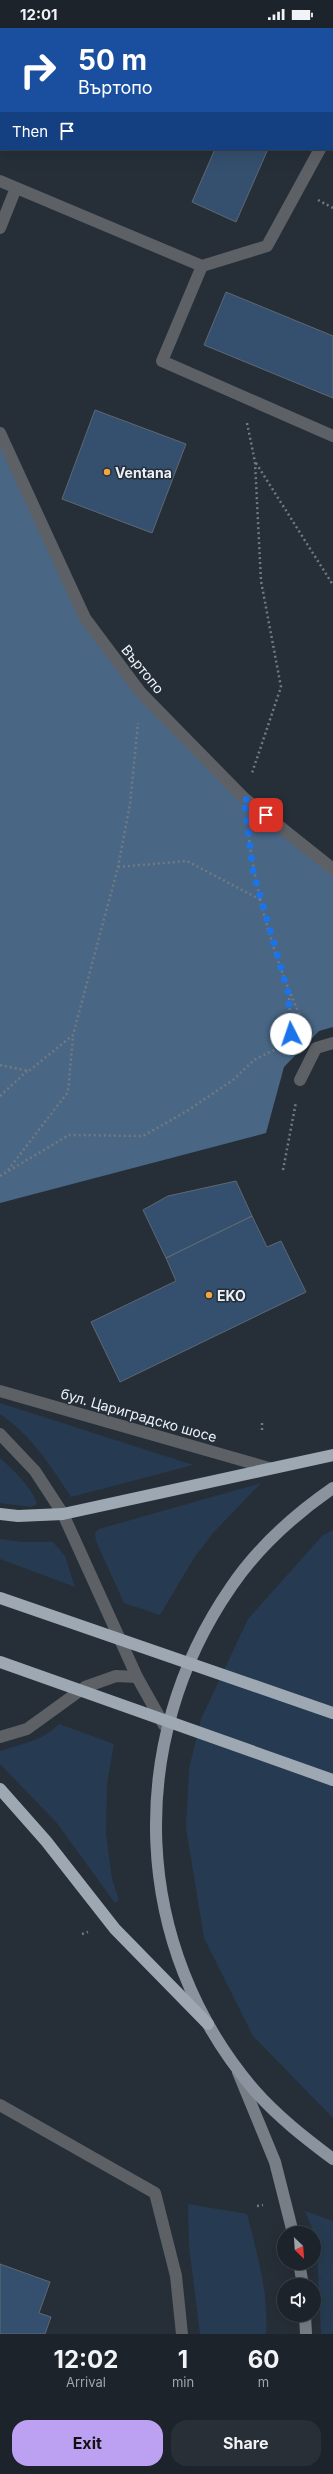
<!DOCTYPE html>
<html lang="en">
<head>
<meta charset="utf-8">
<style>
  :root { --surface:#1c232a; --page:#292f36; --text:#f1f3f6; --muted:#a0a4a8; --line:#3a4047; --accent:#bca0f2 }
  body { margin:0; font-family:Inter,sans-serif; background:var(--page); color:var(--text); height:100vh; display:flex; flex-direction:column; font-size:15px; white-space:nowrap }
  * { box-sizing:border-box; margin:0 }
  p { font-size:13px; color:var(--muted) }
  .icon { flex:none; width:22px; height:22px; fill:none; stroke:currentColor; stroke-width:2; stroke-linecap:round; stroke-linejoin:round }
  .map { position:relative; height:2306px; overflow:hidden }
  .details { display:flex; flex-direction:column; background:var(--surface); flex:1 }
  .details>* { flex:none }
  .top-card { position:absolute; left:0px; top:0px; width:333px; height:122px; box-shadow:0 4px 16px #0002,0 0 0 1px var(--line); background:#1a4fa0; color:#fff; overflow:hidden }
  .needle { width:26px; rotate:155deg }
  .tools { position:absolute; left:277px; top:2198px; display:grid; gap:8px }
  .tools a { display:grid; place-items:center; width:44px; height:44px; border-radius:50%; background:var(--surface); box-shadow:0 4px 16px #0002,0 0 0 1px var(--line); font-size:20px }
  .pin { position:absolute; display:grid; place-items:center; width:34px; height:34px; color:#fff; margin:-17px; border-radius:8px; box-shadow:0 2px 6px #0006 }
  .me { position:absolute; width:44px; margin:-22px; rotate:356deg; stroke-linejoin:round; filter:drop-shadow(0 0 3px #0008) }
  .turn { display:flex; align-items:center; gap:14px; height:84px; padding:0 12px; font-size:18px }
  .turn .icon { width:52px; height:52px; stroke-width:2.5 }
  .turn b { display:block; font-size:28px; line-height:34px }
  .then { display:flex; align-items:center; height:38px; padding:0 12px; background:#0003; gap:8px; font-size:15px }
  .eta { display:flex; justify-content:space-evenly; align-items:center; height:68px; text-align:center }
  .eta b { font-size:24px; font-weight:700; line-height:28px }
  .primary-button { display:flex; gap:8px; margin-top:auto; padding:8px 12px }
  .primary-button a { flex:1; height:46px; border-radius:16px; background:var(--accent); color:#111; font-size:16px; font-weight:700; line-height:46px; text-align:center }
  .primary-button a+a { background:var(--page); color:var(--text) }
  .status { display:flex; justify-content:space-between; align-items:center; height:28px; padding:0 20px; background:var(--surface); direction:ltr }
  .status svg { height:11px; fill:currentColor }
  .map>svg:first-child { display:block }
</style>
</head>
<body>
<div class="status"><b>12:01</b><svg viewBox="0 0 49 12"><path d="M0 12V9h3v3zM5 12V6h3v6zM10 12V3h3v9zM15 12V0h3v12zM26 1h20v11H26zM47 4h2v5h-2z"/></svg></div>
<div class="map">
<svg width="333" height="2306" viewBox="0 0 333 2306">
  <rect width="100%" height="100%" fill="#262f38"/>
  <path fill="#263b51" d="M179,0H333V89L332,1Z
    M0,1375L193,1437L71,1469C51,1438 31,1407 0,1386Z
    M0,1430C13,1442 32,1459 37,1476L31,1479L0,1475Z
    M261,1455L213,1505L194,1530L160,1587L124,1575L96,1513L95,1505L99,1501Z
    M333,1502V2090L253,2008L204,1910L186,1800L189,1741L201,1691L248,1591L322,1508Z
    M0,1511L22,1514H53L65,1528L75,1559L0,1531Z
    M59,1696L114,1716L107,1756L106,1805L112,1851L119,1872L115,1875L56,1794L0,1736V1723C22,1716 42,1713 59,1696Z
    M188,2176L247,2186C257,2225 269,2266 266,2306H200L189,2218Z
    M305,2183L333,2193V2306H321L317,2224L314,2205Z"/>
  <path fill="#496685" d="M0,405L85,590L141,665L244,770L333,841V999L319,1003L284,1039L266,1105L0,1175Z"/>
  <path fill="#34506e" stroke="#5e6873" d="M215,121H268L236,194L192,174Z
    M226,264L333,308V370L204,317Z
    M95,382L186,416L152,505L62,471Z
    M236,1153L252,1188L166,1230L143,1182L168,1168Z
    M252,1188L267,1219L281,1213L306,1264L120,1354L91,1294L176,1253L166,1230Z
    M0,2236L50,2254L39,2285L51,2289L45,2306H0Z"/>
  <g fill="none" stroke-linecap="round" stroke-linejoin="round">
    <path stroke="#717981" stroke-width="2.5" stroke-dasharray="2 3" stroke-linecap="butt" d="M318,172L333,180
      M247,395L255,434L261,553L281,659L252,745
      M256,435L333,557
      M248,802C256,870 276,939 306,1000
      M118,839L187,833L261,872
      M0,1037L29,1043L73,1007L118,839L130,776L138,695
      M0,1068L27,1043
      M8,1142L68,1064L73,1008
      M283,1142L296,1074
      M0,1148L69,1107L143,1108L187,1083L233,1052L254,1032L284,1017L291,1006L289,966
      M262,1395V1402
      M82,1906L88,1904
      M257,2178L263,2177"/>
    <path stroke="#5d6166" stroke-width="12" d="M300,1052L316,1020L333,1015
      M0,1709L27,1701L85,1659L116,1648L137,1649
      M0,2077L155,2165L176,2248L182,2306"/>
    <path stroke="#5d6166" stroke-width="12" d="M145,0L147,1
      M49,1L50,0
      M179,1V0
      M332,99L333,98
      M0,109L1,107
      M0,153L202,238L267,218L320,121
      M0,200L16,160
      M202,238L162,333L333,408
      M0,405L85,590L141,665L244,770L333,841
      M0,1363L269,1440
      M0,1406L35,1443L63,1486L137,1649L164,1697"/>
    <path stroke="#777e86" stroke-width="12" d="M238,2044L275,2134L293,2205
      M299,2235L303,2257
      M305,2287L306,2306"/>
    <path stroke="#8b949e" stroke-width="12" d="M333,1460C294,1487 258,1519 231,1559C124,1714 131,1919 255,2063C278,2089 305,2110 333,2131"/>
    <path stroke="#9da8b3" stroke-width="12" d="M0,1486L18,1488L63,1486L333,1427
      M0,1761L46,1813L115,1901L208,1996"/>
    <path stroke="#9da8b3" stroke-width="12" d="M0,1570L333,1685
      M0,1634L333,1752"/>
  </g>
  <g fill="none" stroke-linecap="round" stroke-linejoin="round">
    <path stroke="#1a73e8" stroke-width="7" stroke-dasharray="0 12.6" d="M266,787L244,770L253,843L288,964L291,1006"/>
  </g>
  <g fill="#f1a640" stroke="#262f38" stroke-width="1.5">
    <circle cx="107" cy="444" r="4"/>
    <circle cx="209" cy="1267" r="4"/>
  </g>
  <g text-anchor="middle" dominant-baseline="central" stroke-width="3" stroke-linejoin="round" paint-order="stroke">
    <g font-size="14" font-weight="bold" fill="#ebf1f8" stroke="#262f38" text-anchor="start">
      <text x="115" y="444">Ventana</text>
      <text x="217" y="1267">EKO</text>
    </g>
    <g font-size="14" fill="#ebf1f8" stroke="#262f38">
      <text transform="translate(143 641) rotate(51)">Въртопо</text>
      <text transform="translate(139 1387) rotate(16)">бул. Цариградско шосе</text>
    </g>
  </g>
</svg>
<div class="tools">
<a><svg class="needle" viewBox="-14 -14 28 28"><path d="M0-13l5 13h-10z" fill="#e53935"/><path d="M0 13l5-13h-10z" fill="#a0a4a8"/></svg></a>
<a><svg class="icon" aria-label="sound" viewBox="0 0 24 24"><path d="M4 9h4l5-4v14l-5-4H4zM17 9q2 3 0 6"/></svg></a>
</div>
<div class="pin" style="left:266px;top:787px;background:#d93025"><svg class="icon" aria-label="arrive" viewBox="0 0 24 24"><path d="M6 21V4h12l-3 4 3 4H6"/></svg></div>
<svg class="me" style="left:291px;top:1006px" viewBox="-20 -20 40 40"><circle r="19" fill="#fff"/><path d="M0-13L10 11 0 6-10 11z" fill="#1a73e8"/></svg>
<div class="top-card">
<div class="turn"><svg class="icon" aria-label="right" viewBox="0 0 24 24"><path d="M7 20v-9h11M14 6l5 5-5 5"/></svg><div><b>50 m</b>Въртопо</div></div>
<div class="then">Then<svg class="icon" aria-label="arrive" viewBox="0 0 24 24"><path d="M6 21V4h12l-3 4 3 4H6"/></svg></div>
</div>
</div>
<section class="details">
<div class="eta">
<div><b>12:02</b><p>Arrival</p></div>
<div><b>1</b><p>min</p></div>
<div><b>60</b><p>m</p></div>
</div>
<div class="primary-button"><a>Exit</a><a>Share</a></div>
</section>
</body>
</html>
